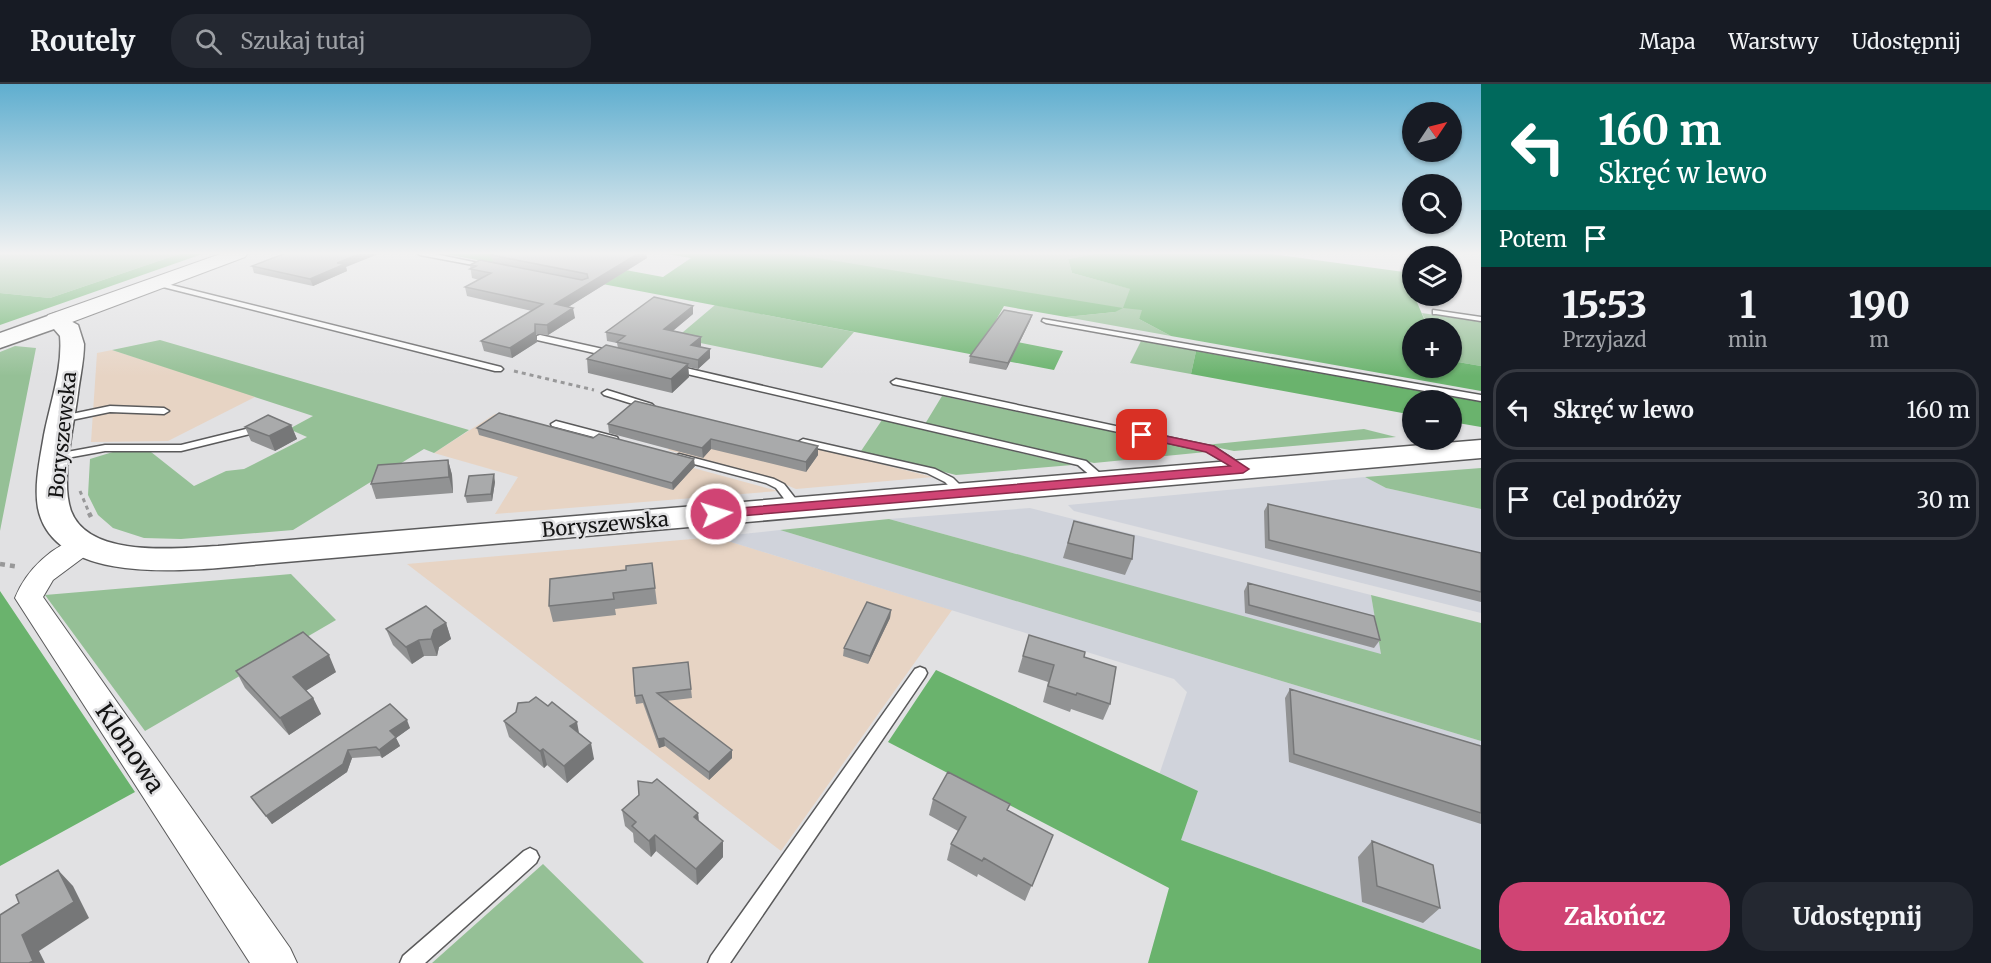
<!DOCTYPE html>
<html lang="pl">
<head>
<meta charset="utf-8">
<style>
  :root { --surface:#171b24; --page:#242831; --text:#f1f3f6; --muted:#9ea1a6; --line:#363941; --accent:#d04474 }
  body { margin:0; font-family:Merriweather,serif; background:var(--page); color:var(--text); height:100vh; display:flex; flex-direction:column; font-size:22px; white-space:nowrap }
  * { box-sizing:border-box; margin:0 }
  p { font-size:20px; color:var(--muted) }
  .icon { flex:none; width:33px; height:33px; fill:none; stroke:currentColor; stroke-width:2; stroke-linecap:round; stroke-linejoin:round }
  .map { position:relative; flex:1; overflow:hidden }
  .side { display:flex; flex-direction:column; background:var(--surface); width:510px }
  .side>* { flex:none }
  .top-card { background:#00695c; color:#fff; overflow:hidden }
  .needle { width:39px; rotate:55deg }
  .fabs { position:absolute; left:1402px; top:18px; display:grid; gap:12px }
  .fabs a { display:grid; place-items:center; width:60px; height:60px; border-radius:50%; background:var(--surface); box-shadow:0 2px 4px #0004; font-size:30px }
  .pin { position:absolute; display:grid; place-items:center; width:51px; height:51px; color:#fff; margin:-26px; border-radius:12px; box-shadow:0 3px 9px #0006 }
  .me { position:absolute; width:66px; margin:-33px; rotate:85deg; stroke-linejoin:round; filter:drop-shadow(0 0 4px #0008) }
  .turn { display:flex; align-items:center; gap:21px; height:126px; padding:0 18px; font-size:27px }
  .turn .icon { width:78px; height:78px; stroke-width:2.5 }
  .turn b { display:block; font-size:42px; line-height:51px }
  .then { display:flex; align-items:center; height:57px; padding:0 18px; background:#0003; gap:12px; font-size:22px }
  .eta { display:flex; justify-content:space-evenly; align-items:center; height:102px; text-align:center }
  .eta b { font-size:36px; font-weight:800; line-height:42px }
  .action { display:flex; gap:12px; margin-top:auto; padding:12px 18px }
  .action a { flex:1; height:69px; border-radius:24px; background:var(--accent); color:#fff; font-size:24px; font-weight:800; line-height:69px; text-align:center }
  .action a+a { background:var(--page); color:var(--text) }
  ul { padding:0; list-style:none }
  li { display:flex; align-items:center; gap:18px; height:81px; margin:0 12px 9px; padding:0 6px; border:3px solid var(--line); border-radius:24px }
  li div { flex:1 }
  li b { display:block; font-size:22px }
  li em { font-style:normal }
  header { display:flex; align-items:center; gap:36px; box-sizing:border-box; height:84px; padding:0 30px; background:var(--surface); border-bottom:2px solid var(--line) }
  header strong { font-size:28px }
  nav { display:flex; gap:33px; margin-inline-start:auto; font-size:21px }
  .search { width:420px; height:54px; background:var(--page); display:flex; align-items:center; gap:15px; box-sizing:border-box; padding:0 21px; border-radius:24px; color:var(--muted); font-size:22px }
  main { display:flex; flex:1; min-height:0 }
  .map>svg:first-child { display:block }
</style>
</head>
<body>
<header>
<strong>Routely</strong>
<div class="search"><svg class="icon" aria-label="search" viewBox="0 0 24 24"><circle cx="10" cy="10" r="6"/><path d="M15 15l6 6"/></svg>Szukaj tutaj</div>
<nav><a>Mapa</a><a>Warstwy</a><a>Udostępnij</a></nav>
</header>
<main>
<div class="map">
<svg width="1481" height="879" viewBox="0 0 1481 879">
  <rect width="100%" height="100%" fill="#e1e1e3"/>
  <path fill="#e7d4c4" d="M112,266L257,312L168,357L91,358L97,269Z
    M495,330L778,407L495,430L518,393L434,369Z
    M700,335L933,393L796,405L770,394L668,366Z
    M715,453L952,526L781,767L407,480Z"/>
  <path fill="#d0d3db" d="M1365,393L1386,404L1481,425V529L1074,427L1068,421Z
    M1030,424L1371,511L1382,571L889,435Z
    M780,446L1481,657V866L1180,756L1198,708L1159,691L1187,608L1174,595L715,453Z"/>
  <path fill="#95c096" d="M0,169H182L50,214L0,209Z
    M787,169H1100L1068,175L1072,189L1131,205L1143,226L1139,235L1171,252L1066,233L1115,228Z
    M715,221L854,248L822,284L676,254Z
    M1422,229L1481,238V282L1452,277V244H1428Z
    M160,256L469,346L434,369L424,365L293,446L181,455L144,454L113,444L98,431L88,411L90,375L116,367L151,368L194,402L226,387L244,385L307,353L289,345L313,332L112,266Z
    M1141,257L1196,267L1191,290L1130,279Z
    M15,262L36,264L0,447V268Z
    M942,312L1200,366L1206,368L1094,379L925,340Z
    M882,336L1072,381L956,391L861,367Z
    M1364,345L1396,353L1234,367L1205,361Z
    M1481,384V425L1386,404L1365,393Z
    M889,435L1381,570L1371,511L1481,539V657L780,446Z
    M291,490L336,536L145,647L45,511Z
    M543,780L644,879H432Z"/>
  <path fill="#6ab36d" d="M182,169H205L0,241V209L50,214Z
    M440,169H534L663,193L691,174L661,169H787L1123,224L1130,205L1072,189L1068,175L1100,169L1152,171L1153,169H1264L1404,188L1428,244H1413V284H1452V277L1481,282V307L1171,252L1139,235L1142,226L1123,224L1115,228L1066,233L1004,222L987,252L1063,267L1054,286Z
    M1196,267L1481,318V343L1452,338V316H1413V331L1191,290Z
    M0,507L135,708L0,782Z
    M936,586L1198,707L1181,756L1481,866V879H1148L1169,804L888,658Z"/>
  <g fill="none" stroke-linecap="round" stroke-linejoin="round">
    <defs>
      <path id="service" d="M417,169H430L493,182L489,184L420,171Z
        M155,197L501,283L503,285L501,287H495L155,201Z
        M1433,226L1481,233V237L1436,230H1433Z
        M1043,235L1481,311V317L1046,239L1042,237Z
        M540,251L612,267L616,270L612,273L537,256V252Z
        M673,281L1086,377L1109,397L1107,399H1099L1078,381L670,286L668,284Z
        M896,295L1214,363L1248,385L1247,387H1239L1207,367L893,300L891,298Z
        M607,306L652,320L654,322L649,325L604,311L602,309Z
        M110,322L164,324L169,327L164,330L110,328L62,338L57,335L62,332Z
        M556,337L617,353L618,355L613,358L552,342L551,340Z
        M250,344L255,347L254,349L181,367H105L56,376L51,373L56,370L105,361H181Z
        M803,355L935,385L953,394L969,410L963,413L959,412L945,398L927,389L799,360L798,358Z
        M679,370L774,395L784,400L802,423L800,425H792L776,404L766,399L675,375L674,373Z
        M920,583L925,585L927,589L925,593L730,879H708L711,872L915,585Z
        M530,764L536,767L539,773L536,779L425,879H400L403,872L524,767Z"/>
      <path id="minor" d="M83,453L92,455L96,461L92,467L53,496L43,513L290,864L297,879H250L15,514C26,486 53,460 83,453Z"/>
      <path id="tertiary" d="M223,169H248L245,173L64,241H48L45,236L48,231Z"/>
      <path id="secondary" d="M56,229L78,241L84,260C84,276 80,293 78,309C74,342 60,396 71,427C89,475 178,464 218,462L1481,356V374L218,484C165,488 52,495 38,424C34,401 40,375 44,351C50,320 63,284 60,252L54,245L0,264V249Z"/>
    </defs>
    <use href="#service" stroke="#5a5a5b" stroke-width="3"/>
    <use href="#minor" stroke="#5a5a5b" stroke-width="2"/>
    <use href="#tertiary" stroke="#5a5a5b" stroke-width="2"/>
    <use href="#secondary" stroke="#5a5a5b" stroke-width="3"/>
    <path stroke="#989899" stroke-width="3" stroke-dasharray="4 4" stroke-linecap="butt" d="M514,287L594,306
      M80,407L90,431"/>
    <path stroke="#989899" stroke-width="4.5" stroke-dasharray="5 5" stroke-linecap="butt" d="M89,429L91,433
      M0,480L19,483"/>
    <use href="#service" fill="#fff" fill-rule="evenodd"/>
    <use href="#minor" fill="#fff" fill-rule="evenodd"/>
    <use href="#tertiary" fill="#fff" fill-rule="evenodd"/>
    <use href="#secondary" fill="#fff" fill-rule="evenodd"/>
  </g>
  <path fill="#919293" d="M491,171L647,174L568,223L575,234L548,251L536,250L537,258L512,274L484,267L481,257L532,227L467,212L465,203L479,196L472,194L470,181L493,179Z
    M252,182L346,183L347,187L313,202L254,189Z
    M693,230L673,247L701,253V262L700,263L710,265V274L698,285L688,283L689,293L672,309L588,289L587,275L618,264L617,259L607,257L606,248Z
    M1032,231L1030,237L1006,286L969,279L970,272Z
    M608,340L818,371L806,388L711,365L703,374L609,349Z
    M291,341L297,355L275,367L251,357L245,343Z
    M477,344L695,382L673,406L479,351Z
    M448,376L452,391L453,409L376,415L371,400Z
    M495,398L492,417L467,419L465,412Z
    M1268,420L1481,469V518L1265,464L1264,427Z
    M1074,437L1132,475L1125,491L1063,474Z
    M550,495L655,504L657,520L615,525L616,531L553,538L549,522Z
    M1248,499L1380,556L1374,564L1245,529L1244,507Z
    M891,526L890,534L868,580L843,572L844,564Z
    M446,539L451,555L439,563L437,572H424L412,580L393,561L386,545Z
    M1029,551L1084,573L1110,620L1103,636L1071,625L1070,628L1043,618L1048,598L1018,588Z
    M236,587L336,588L306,606L313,614L321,630L289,651L245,604Z
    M691,605L692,614L666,617L732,674L709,696L665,662L659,664L643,619L636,620L635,612Z
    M1290,605L1481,662V740L1289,678L1285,614Z
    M390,620L410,644L396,654L400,662L382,674L380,672L352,674L347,688L272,740L251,713Z
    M504,637L579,649L594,675L567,699L547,681L544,684L509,653Z
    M933,715L1007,727L1053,751L1025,817L978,790L977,793L947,776L951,760L958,747L929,731Z
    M622,726L698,729L699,737L723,757V773L697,801L656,767L651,773L634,758L633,749L625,742Z
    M1372,757L1440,824L1423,839L1362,818L1358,773Z"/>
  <path fill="#767778" d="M362,169H381L346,183L347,187L313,202L310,195L337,179Z
    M639,169H646L647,174L557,230L555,220Z
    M693,222V230L664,254V245Z
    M573,224L575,234L548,251L547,241Z
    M1032,231L1030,237L1006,286L1008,279Z
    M535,240L537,258L512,274L510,264Z
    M701,253V262L691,270V261Z
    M710,265V274L698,285V276Z
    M688,280L689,293L672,309L671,295Z
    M291,341L297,355L275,367L269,352Z
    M711,355V365L703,374L702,364Z
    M818,362V371L806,388V378Z
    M694,375L695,382L673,406L672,399Z
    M448,376L452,391L453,409L449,393Z
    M494,390L495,398L492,417L491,410Z
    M891,526L890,534L868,580L870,572Z
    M446,539L451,555L439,563L437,572L431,555L434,546Z
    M419,556L424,572L412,580L406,563Z
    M329,571L336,588L301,610L293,593Z
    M313,614L321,630L289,651L280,634Z
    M407,636L410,644L396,654L400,662L382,674L379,666L390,647Z
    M577,638L580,654L570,642Z
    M664,654L665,662L659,664L658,655Z
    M591,659L594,675L567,699L564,682Z
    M543,665L547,681L544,684L540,667Z
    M348,666L352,674L347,688L272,740L266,732Z
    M732,666V674L709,696V688Z
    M698,729L699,745L694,733Z
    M655,751L656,767L651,773L649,757Z
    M723,757V773L697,801L696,785Z
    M58,786L73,802L89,834L39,867L45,879H29L22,851Z"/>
  <path fill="#a9aaab" stroke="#767778" stroke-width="1.5" d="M286,169H362L337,179L345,180L310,195L252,182Z
    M495,169H639L555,220L573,224L547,241L535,240V248L510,264L481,257L543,220L465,203L491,189L470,185L476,182L470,181L480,176L582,196L588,194L587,190L491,171Z
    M654,213L693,222L664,245L701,253L691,261L710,265L698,276L617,258L625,252L606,248Z
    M1004,226L1032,231L1008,279L970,272Z
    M606,261L688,280L671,295L587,275Z
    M635,317L818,362L806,378L711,355L702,364L608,340Z
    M499,329L593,354L599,350L694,375L672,399L477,344Z
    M268,331L291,341L269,352L245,343Z
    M448,376L449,393L371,400L378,381Z
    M494,390L491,410L465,412L469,392Z
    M1268,420L1481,469V508L1269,456Z
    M1074,437L1134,452L1132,475L1068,459Z
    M652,479L655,504L613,509L614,515L549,522L550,495L626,486V482Z
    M1248,499L1374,532L1380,556L1249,521Z
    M867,518L891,526L870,572L844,564Z
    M426,522L446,539L434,546L431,555L419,556L406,563L386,545Z
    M303,548L329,571L293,593L313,614L280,634L236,587Z
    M1029,551L1085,568L1084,573L1116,583L1110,620L1077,609L1076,611L1048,602L1054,581L1023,572Z
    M688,578L691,605L657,609L732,666L709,688L664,654L658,655L642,611L635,612L633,584Z
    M1290,605L1481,662V729L1294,670Z
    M536,613L548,622L552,618L577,638L570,642L591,659L564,682L543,665L540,667L504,637L516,628L518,619L529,618Z
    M390,620L407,636L390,647L396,653L379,666L376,663L348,666L343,680L266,732L251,713Z
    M948,688L1010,720L1007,726L1053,751L1032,802L984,774L982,777L951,760L966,733L933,715Z
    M657,695L698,729L694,733L723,757L696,785L655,751L649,757L632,742L636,738L622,726L639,711L638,697L652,699Z
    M1372,757L1433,781L1440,824L1377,802Z
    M58,786L74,818L22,851L33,877L29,879H0V831L19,819L16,811Z"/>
  <linearGradient id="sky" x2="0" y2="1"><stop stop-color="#5faecf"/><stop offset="0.58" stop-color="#f2f2f2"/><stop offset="1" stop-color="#f2f2f2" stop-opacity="0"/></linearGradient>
  <rect width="1481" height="292" fill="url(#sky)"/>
  <path fill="#d04474" stroke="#872c4b" stroke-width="1.5" d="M1142,347L1214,362L1249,385L1243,389L716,434L710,430L716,426L1230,382L1206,368L1138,353L1137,351Z"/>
  <g text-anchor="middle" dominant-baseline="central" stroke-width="5" stroke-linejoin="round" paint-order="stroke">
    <g font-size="20" fill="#141414" stroke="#e1e1e3">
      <text transform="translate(62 351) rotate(-84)">Boryszewska</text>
      <text transform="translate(605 440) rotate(-5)">Boryszewska</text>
    </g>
    <g font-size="24" fill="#141414" stroke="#e1e1e3">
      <text transform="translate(130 664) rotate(56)">Klonowa</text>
    </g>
  </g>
</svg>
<div class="fabs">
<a><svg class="needle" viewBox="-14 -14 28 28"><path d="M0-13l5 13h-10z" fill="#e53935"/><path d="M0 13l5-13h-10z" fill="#9ea1a6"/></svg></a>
<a><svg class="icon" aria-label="search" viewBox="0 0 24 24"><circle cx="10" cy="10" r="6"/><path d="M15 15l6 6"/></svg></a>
<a><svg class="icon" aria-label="layers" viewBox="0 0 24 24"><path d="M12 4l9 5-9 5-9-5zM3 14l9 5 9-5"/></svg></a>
<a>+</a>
<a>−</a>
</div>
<div class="pin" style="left:1142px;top:351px;background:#d93025"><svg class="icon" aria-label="arrive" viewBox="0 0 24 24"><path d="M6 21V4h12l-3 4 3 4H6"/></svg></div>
<svg class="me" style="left:716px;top:430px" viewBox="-20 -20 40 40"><circle r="17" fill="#d04474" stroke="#fff" stroke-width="3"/><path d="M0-11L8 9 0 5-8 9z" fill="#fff"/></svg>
</div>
<section class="side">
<div class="top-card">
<div class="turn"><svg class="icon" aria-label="left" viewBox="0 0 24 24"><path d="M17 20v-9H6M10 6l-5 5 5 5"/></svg><div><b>160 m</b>Skręć w lewo</div></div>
<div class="then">Potem<svg class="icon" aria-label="arrive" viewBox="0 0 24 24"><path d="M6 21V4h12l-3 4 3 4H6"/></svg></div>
</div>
<div class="eta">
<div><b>15:53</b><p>Przyjazd</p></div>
<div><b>1</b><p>min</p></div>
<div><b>190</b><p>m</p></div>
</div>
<ul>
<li><svg class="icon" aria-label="left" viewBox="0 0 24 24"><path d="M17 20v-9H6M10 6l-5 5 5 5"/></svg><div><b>Skręć w lewo</b></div><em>160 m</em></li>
<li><svg class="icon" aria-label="arrive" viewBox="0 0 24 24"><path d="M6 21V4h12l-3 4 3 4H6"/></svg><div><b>Cel podróży</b></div><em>30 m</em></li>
</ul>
<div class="action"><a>Zakończ</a><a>Udostępnij</a></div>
</section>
</main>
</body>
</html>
